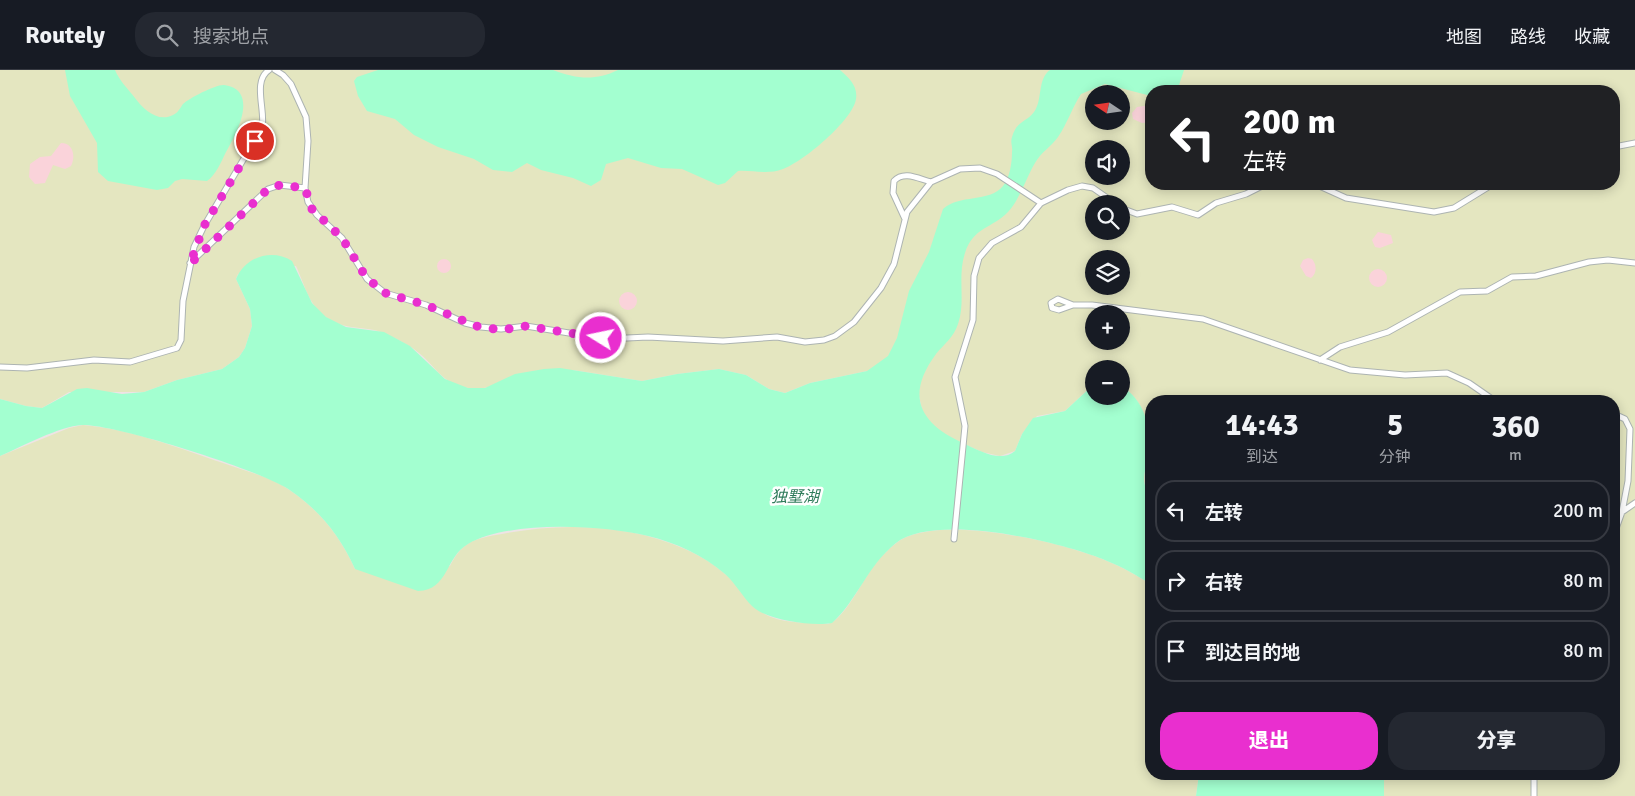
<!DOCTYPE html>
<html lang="zh">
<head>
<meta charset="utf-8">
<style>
  :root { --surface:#171b24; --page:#242831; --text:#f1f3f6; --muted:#9ea1a6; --line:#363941; --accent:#e92fcf }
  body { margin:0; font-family:Signika,"Noto Sans SC",sans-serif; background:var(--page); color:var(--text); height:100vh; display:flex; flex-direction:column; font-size:19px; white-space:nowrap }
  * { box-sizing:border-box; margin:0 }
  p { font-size:16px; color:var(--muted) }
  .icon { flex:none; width:28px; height:28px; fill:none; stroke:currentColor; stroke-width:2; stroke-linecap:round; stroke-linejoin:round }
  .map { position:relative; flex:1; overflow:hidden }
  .panel { position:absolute; left:1145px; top:325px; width:475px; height:385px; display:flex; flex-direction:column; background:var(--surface); border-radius:20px; box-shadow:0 2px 12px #0003 }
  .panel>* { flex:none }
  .hud { position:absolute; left:1145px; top:15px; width:475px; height:105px; border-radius:20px; box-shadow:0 2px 12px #0003; background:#202124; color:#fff; overflow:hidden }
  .needle { width:32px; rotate:283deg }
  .controls { position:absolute; left:1085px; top:15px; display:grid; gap:10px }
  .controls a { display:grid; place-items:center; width:45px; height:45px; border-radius:50%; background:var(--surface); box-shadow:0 2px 12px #0003; font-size:25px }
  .pin { position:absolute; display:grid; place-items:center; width:42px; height:42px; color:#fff; margin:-21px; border:2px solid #fff; border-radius:50%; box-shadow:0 1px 5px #0007 }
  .me { position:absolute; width:55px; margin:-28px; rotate:280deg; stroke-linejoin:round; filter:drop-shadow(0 0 4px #0008) }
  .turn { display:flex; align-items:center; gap:18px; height:105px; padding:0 15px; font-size:22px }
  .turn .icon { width:65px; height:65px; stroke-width:2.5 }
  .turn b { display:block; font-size:35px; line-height:42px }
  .eta { display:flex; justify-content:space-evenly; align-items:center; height:85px; text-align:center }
  .eta b { font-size:30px; font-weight:800; line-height:35px }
  .primary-button { display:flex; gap:10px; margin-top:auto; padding:10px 15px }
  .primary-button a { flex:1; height:58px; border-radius:20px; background:var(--accent); color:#fff; font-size:20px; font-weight:800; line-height:58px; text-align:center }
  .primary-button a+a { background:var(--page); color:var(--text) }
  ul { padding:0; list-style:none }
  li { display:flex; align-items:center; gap:15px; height:62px; margin:0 10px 8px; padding:0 5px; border:2px solid var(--line); border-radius:20px }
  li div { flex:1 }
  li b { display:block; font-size:19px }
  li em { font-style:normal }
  header { display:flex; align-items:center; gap:30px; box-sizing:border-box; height:70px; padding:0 25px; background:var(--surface); border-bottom:1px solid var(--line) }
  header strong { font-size:24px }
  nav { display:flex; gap:28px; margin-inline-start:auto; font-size:18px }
  .search { width:350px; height:45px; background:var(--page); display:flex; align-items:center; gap:12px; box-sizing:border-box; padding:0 18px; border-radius:20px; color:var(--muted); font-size:19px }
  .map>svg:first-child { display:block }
</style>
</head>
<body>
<header>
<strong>Routely</strong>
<div class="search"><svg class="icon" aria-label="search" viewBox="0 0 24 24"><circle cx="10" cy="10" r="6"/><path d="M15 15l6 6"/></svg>搜索地点</div>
<nav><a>地图</a><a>路线</a><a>收藏</a></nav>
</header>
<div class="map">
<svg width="1635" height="726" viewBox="0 0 1635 726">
  <rect width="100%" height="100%" fill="#eee4e5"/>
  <path fill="#e4e6c0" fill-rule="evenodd" d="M0,0H1635V726H1384V704H1614V331H1151V426C1139,412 1146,402 1148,386C1151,359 1145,330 1121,316V299H1094V314L1065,341L1037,346L1022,364L1015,381L1000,386L982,382L953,369L935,358L923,344L919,326L867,301L810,313L785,323L769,319L746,305L719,299L677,304L642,311L573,300L479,319C438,318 437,292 409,276C401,271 384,262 374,260C357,257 342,258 327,248C308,235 305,215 296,196L238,204L236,209L250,239L252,256L245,278L239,287L222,299L177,310L144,322H69L42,338L26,336L0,329ZM1151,21H1614V114H1151ZM1094,24H1121V51H1094ZM1094,79H1121V106H1094ZM1094,134H1121V161H1094ZM1094,189H1121V216H1094ZM1094,244H1121V271H1094Z
    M83,355C131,359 178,378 223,393C245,401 272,407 291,421C321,442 340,466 355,499L450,496C454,488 458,481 466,475C476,468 490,466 502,464C561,452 630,454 685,479C704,487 721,499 735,513C745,524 757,542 771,547C788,554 810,552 828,554C846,549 865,504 879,489C888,480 897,470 909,466C956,448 1062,472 1107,491C1123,497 1137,506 1151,514V704H1199L1196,726H0V386L69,358Z"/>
  <path fill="#fad3da" d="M1151,35V52L1142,53L1133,49L1132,43L1137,37Z
    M61,73C73,73 76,86 71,96L65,99L53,95L45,113L35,114L29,107L30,94L40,87L51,86Z
    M1378,162L1391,165L1393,173L1380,178L1375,177L1372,170Z
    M1308,188L1312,189C1317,195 1317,203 1311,208L1306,206L1300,196L1303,190Z
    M437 196a7 7 0 1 1 14 0a7 7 0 1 1-14 0Z
    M1369 208a9 9 0 1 1 18 0a9 9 0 1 1-18 0Z
    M619 231a9 9 0 1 1 18 0a9 9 0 1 1-18 0Z"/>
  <path fill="#a3ffd0" d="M65,0H115C119,10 128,19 135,28C143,39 158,53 173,45C178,43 180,38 183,34C189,28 217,14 224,15C261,20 235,66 226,82C221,92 216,105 207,111L182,109L175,111L168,118L157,120L108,111L98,102L97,73L70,26Z
    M378,0H553C577,9 595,11 618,0H840C849,8 858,16 856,29C853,50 803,92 783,99C767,105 753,100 738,101L725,113L718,115L682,99L661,98L628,88L606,94L601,110L591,116L573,108L541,100L527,93L512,102L493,100L474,89L438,77L414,65L395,49L367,41L358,26L354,11L357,7Z
    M1050,0H1184L1177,21H1151V26L1105,14L1081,24C1072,38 1067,54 1058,67C1051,77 1041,82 1035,93C1026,108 1020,129 1008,142C993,158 973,157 965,183C957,207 966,231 958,254C954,267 944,274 936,284C904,327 921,355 965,374C980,381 1001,393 1015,381L1022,364L1033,348L1065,341L1093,315L1094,326H1121V316C1146,331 1151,358 1148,385C1146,402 1139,412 1151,426V514C1137,506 1123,497 1107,491C1063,472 936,442 896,473C867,496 857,531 832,553C813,557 765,550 752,536C742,526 736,514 725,504C703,485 676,473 648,466C601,455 510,450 468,474C445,487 449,520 418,521L355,499C340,466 321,442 291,421C264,401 115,354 82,355C60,356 21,377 0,386V329L26,336L42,338L77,319L87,318L122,324L144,322L177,310L222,299L239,287L245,278L252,256L250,239L236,209C245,187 272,178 292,191L312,233L326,247L346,257L384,262L410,276L445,309L468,318H485L515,304L544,299L560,298L642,311L677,304L719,299L746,305L769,319L785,323L810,313L867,301L888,286L897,268L909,221L929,182L943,139C959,124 989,133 1003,116C1010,108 1012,92 1012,82C1013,77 1010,73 1012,67C1017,50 1027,52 1034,42C1043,30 1037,9 1050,0Z
    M1199,704H1384V726H1196Z"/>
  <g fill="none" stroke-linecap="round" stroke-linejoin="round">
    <defs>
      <path id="lane" d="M275,0L283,5L291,14L306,47L308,71L305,118L308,132L317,145L342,168L367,209L385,223L426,235L465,253L481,257L501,259L526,256L606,269L648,267L723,271L777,267L805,272L824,270L835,266L854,252L881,218L894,194L907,142L931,112L960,99L980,98L997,104L1041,133
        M1614,77L1635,73
        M1315,114L1346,128L1434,142L1454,138L1493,114
        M1121,138L1137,144L1172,137L1198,145L1216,133L1246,124L1266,114
        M905,149L893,123L894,111C904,100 919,109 931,112
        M190,193L268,119L280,115L305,118
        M1073,235L1058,229L1051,233L1052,238L1059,240L1073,235H1092L1203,249L1350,300L1405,305L1447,303L1469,313L1495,331
        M1320,290L1340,277L1388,262L1460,222L1487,221L1512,207L1536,206L1589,192L1608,190L1635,193
        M0,297L27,298L94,290L130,292L177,278L181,270L183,231L194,177L204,156L262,58C266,41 252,11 269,0
        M1614,344L1625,349L1630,359L1628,411L1622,442L1614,464
        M1622,442L1635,433
        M954,469L965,356L955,307L973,250L974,206L979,188L992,173L1021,157L1041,133L1068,120L1082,116L1093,118L1116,134
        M1534,726V704"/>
    </defs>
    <use href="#lane" stroke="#adb4b2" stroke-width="7"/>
    <use href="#lane" stroke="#fff" stroke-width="5"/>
  </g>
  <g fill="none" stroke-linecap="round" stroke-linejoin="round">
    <path stroke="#e92fcf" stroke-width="9" stroke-dasharray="0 16.2" d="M255,71L204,156L190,194L268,119L280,115L305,118L312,139L342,168L364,204L382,222L426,235L476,256L501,260L526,256L601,268"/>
  </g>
  <g text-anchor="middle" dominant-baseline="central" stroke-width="5" stroke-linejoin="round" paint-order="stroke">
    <g font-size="16" font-style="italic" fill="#307c5b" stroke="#fff">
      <text x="795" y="427">独墅湖</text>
    </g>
  </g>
</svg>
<div class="controls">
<a><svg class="needle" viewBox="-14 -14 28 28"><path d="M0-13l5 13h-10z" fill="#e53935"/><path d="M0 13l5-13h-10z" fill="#9ea1a6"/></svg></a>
<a><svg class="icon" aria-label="sound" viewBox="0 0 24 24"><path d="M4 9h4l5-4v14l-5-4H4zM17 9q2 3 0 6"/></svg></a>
<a><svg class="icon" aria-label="search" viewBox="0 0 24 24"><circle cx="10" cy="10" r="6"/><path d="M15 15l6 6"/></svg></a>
<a><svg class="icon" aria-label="layers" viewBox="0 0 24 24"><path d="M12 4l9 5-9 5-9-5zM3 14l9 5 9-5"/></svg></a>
<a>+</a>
<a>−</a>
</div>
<div class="pin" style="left:255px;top:71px;background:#d93025"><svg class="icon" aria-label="arrive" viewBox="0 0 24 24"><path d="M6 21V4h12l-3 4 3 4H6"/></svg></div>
<svg class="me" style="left:601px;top:268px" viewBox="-20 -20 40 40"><circle r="17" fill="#e92fcf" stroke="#fff" stroke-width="3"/><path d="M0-11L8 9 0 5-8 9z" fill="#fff"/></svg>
<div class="hud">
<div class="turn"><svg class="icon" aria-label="left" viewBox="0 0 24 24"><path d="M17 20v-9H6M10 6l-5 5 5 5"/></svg><div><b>200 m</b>左转</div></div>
</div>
<section class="panel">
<div class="eta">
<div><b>14:43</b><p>到达</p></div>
<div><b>5</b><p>分钟</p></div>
<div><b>360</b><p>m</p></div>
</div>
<ul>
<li><svg class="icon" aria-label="left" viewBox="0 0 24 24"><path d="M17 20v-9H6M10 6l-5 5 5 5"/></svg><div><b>左转</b></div><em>200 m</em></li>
<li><svg class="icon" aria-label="right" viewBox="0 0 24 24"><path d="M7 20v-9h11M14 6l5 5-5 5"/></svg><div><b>右转</b></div><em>80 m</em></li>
<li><svg class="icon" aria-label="arrive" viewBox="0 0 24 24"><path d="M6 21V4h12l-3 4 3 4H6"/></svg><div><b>到达目的地</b></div><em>80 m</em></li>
</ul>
<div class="primary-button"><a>退出</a><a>分享</a></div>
</section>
</div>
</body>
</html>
